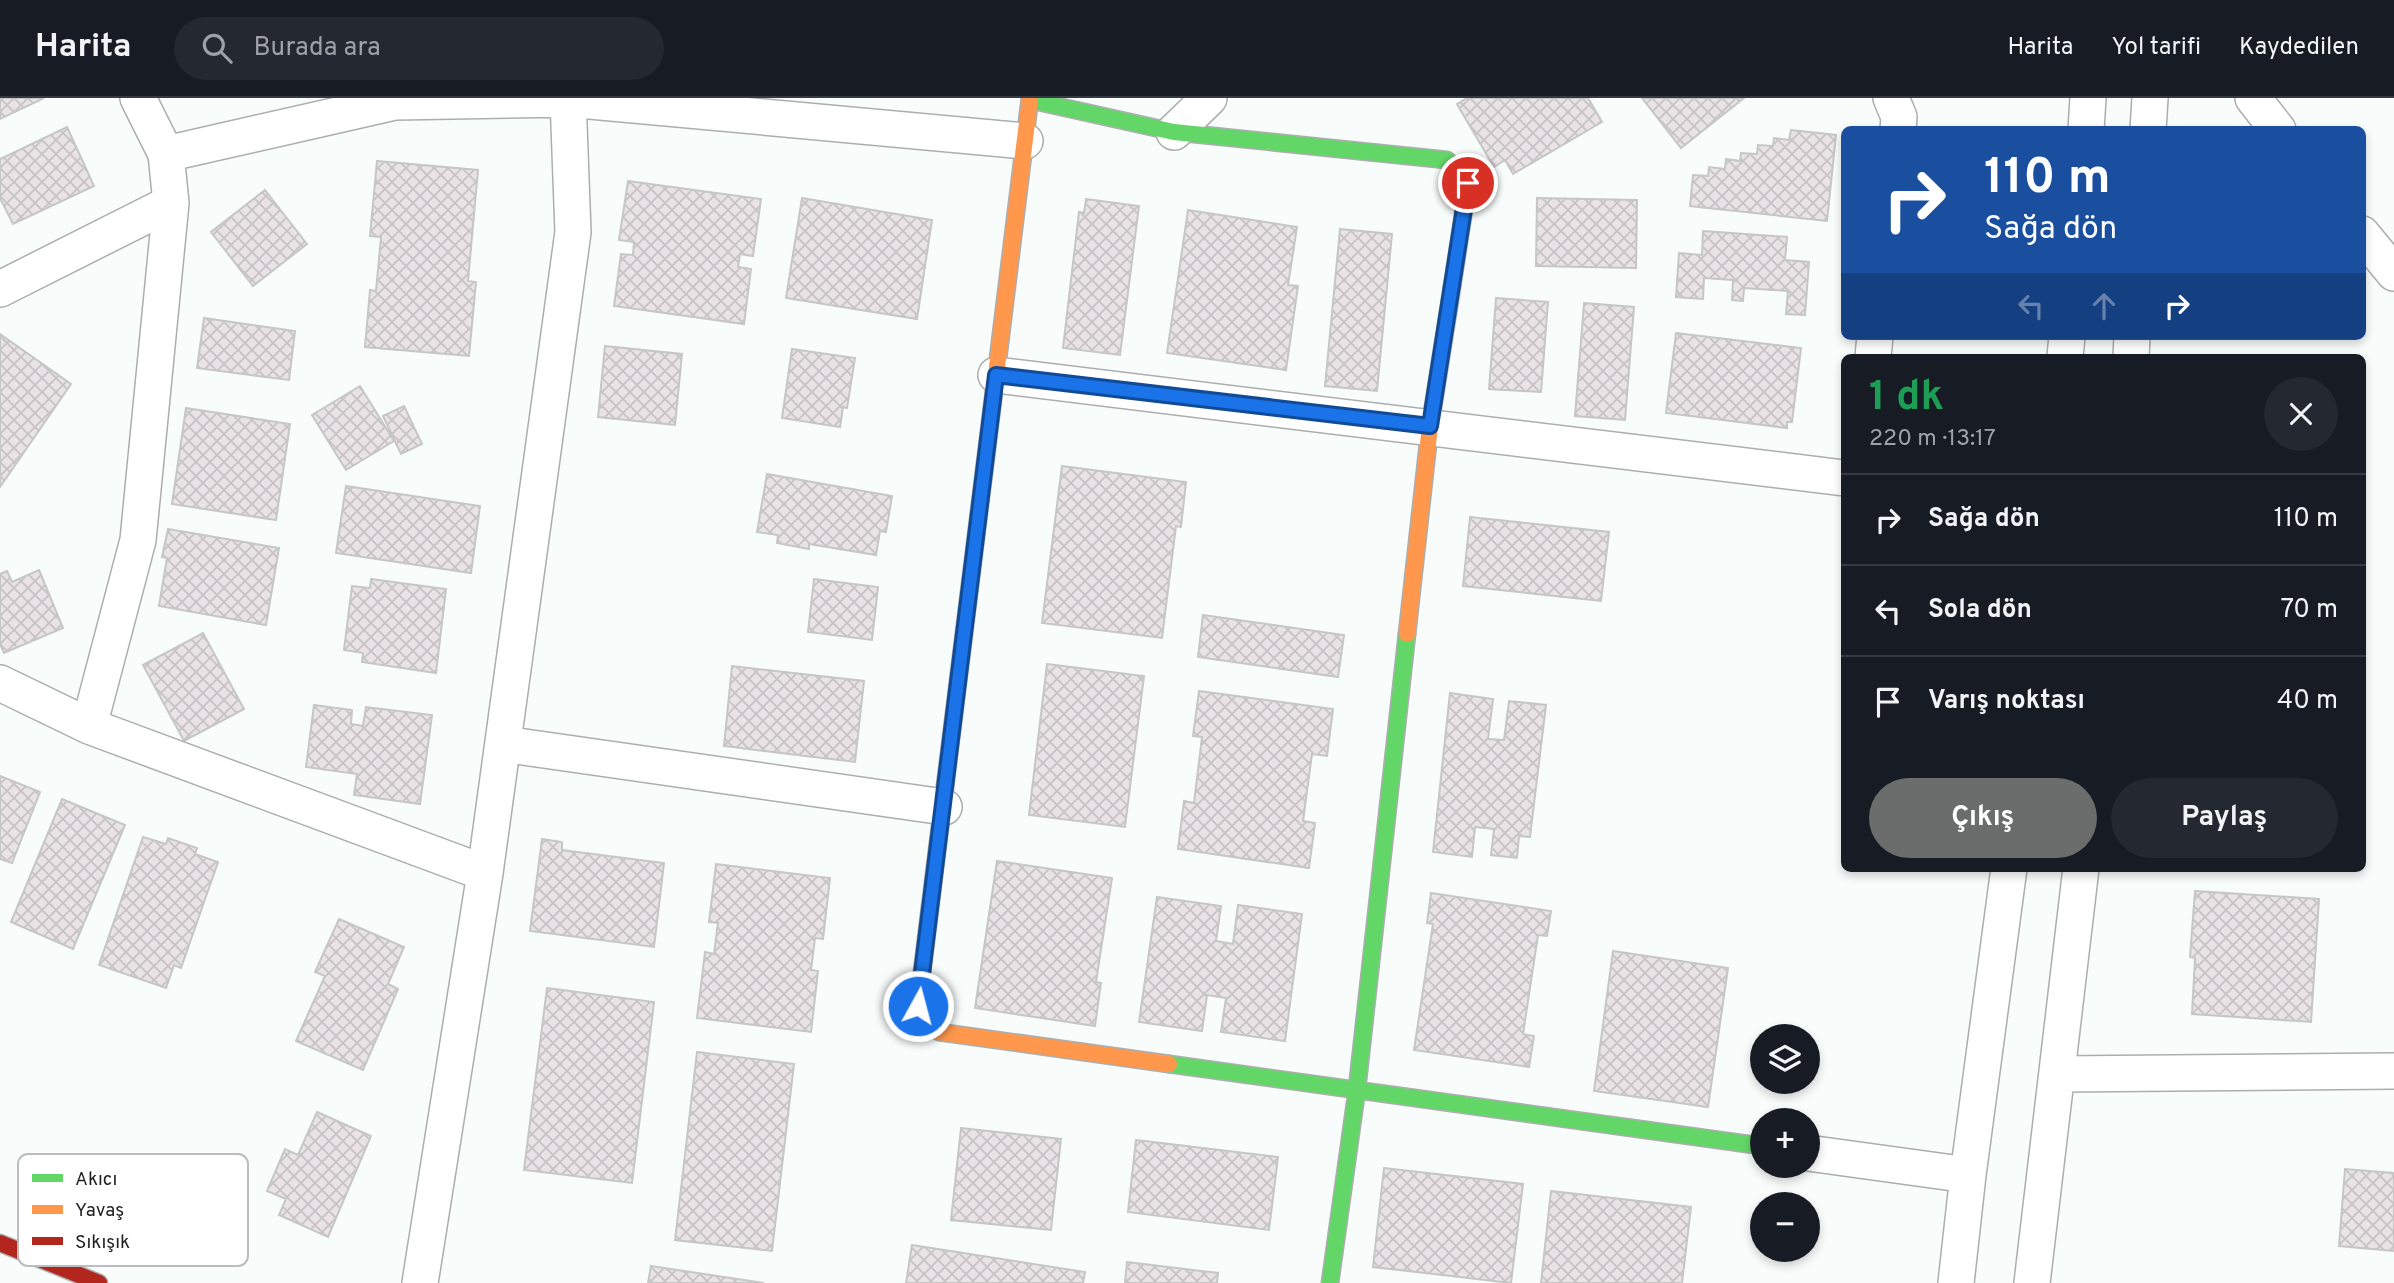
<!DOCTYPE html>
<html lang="tr">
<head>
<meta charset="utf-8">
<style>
  :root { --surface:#171b24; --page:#242831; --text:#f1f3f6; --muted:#9ea1a6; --line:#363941; --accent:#6a6d6c }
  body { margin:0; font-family:Overpass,sans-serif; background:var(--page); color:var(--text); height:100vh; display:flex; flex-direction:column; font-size:26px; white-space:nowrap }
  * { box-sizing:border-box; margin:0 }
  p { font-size:23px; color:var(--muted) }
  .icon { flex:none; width:38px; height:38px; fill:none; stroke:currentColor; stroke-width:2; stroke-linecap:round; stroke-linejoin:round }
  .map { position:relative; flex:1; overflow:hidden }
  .details { position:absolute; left:1841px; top:256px; width:525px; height:518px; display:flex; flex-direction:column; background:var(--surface); border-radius:10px; box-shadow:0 4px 10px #0003 }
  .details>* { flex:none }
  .top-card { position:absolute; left:1841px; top:28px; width:525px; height:214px; border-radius:10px; box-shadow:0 4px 10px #0003; background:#1a4fa0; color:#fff; overflow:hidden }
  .controls { position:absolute; left:1750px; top:926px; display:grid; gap:14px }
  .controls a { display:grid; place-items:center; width:70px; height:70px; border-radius:50%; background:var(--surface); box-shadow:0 4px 10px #0003; font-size:35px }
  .pin { position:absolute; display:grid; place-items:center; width:60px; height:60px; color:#fff; margin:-30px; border:4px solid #fff; border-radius:50%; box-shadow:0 2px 7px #0007 }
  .me { position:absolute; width:77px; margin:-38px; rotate:7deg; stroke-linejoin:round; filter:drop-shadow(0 0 5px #0008) }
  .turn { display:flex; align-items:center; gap:24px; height:147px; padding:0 28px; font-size:32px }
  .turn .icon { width:91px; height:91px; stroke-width:2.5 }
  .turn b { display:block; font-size:49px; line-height:60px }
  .lanes { display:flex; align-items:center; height:66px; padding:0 28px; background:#0003; justify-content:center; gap:35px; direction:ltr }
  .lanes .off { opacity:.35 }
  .round { display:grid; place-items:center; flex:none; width:74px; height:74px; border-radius:37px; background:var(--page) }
  .head { display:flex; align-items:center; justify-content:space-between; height:119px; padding:0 28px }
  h1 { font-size:42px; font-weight:700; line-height:52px; color:#1e9e55 }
  .action { display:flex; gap:14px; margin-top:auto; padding:14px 28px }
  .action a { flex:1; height:80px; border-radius:42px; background:var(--accent); color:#fff; font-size:28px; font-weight:700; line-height:80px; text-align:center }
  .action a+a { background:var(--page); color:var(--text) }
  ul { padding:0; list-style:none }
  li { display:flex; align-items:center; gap:21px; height:91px; padding:0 28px; border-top:2px solid var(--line) }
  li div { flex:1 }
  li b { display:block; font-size:26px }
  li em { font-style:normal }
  header { display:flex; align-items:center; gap:42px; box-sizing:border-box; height:98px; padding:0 35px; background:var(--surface); border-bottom:2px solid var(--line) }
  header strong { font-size:33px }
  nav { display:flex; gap:38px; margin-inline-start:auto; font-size:24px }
  .search { width:490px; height:63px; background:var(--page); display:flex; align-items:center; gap:18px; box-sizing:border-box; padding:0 24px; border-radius:38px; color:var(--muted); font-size:26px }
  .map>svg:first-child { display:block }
</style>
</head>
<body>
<header>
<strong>Harita</strong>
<div class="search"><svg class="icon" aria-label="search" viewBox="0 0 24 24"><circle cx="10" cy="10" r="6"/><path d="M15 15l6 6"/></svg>Burada ara</div>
<nav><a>Harita</a><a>Yol tarifi</a><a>Kaydedilen</a></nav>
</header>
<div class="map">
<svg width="2394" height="1185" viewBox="0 0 2394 1185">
  <defs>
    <pattern id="building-cross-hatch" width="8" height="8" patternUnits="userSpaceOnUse" patternTransform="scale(1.75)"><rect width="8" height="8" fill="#e9e3e6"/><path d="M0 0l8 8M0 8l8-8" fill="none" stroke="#c7c2c5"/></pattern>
  </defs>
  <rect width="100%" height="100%" fill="#f8fcfb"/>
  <path fill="url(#building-cross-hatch)" stroke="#c5c6c6" stroke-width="2" d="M0,0H44L0,21Z
    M1467,0H1588L1602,24L1513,76L1505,62L1494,69L1457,6Z
    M1642,0H1744L1681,50Z
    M67,29L94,88L13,126L0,100V61Z
    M1791,32L1836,37L1827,123L1690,108L1693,77L1708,78L1709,69L1725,71L1726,61L1740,63L1741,55L1757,56L1758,47L1773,48L1774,40L1789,42Z
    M377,63L478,72L468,183L476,184L469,258L365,249L370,192L376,193L381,139L370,138Z
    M628,83L761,101L753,158L740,156L738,169L751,171L744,226L614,208L621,156L633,157L634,144L619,142Z
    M265,92L307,146L253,188L211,134Z
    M802,100L932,122L917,221L786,200Z
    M1537,100L1637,102L1636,170L1536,168Z
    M1086,101L1139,108L1120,257L1063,250L1079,114L1084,115Z
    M1188,112L1297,129L1288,187L1298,188L1286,272L1167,255Z
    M1340,131L1392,136L1377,293L1325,288Z
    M1703,133L1787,139L1785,162L1809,164L1805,217L1786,216L1788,193L1744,190L1743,203L1732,202L1733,182L1704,180L1703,201L1676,199L1679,155L1702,157Z
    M1496,200L1548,204L1541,294L1489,291Z
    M1584,205L1634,209L1625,322L1575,318Z
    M204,220L295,233L289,282L197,270Z
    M1676,235L1801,250L1792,324H1787V330L1666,315Z
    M0,236L71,286L0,389Z
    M605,248L682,256L675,327L598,319Z
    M792,251L855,260L847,310L843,309L840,329L782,320Z
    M360,288L394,343L346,372L312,317Z
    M404,308L422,346L401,356L383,318Z
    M186,310L290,326L276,422L172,406Z
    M1062,368L1186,384L1181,429L1176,428L1162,540L1042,525Z
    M767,376L892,398L886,434L880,433L876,457L809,446V451L777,445L778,437L757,434Z
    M346,388L480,408L471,475L336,455Z
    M1470,419L1609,434L1601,503L1463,488Z
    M168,431L279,450L266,527L159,508L167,460L162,459Z
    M39,472L63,530L4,555L0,546V476L7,473L12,484Z
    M371,481L446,491L436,575L362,564L363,555L344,552L352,488L370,490Z
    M814,481L878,489L872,542L808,534Z
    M1203,517L1344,537L1338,579L1198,559Z
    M203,535L244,611L184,643L143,567Z
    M1047,566L1144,578L1125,729L1029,717Z
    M732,568L864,583L855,664L724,648Z
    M1199,593L1333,611L1327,658L1312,656L1303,723L1315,725L1309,770L1178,751L1184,703L1194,705L1202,639L1193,638Z
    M1450,595L1493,601L1488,641L1504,642L1509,603L1546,607L1530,739L1519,738L1517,760L1491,757L1494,731L1475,729L1472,759L1433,754Z
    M314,607L352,612L351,626L363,628L366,609L432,617L420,706L354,697L357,676L306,669Z
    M0,678L40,694L12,765L0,761Z
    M62,701L125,727L73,851L11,824Z
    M143,739L166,746L168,740L197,750L195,756L218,764L181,870L174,867L166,890L99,867Z
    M542,741L562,744V752L664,765L654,849L530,833Z
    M997,763L1112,780L1096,884L1101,885L1095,928L975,910Z
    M716,766L830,780L823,841L815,840L811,872L818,873L811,934L697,920L705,854L714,856L718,825L709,824Z
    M2195,793L2319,801L2311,924L2192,916L2195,860L2190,859Z
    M1431,795L1551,813L1547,838L1538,837L1523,936L1534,938L1529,969L1414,952L1433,826L1427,825Z
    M1157,799L1221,808L1216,843L1233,846L1238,807L1302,816L1285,943L1221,934L1226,900L1207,897L1202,933L1139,924Z
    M339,821L404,849L388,886L398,891L363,972L296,943L325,878L315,874Z
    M1613,853L1728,870L1708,1009L1594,993Z
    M547,890L654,904L632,1085L524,1072Z
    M697,954L794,966L772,1153L675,1142Z
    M317,1014L371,1038L328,1139L279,1117L286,1101L267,1093L285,1051L298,1057Z
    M961,1030L1061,1041L1051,1132L951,1122Z
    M1136,1042L1278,1059L1269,1132L1128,1114Z
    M1384,1070L1523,1086L1511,1185L1373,1169Z
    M2345,1071L2394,1075V1153L2339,1148Z
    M1551,1093L1691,1109L1682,1185H1541Z
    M912,1147L1085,1174L1083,1185H906Z
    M1127,1164L1218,1175L1217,1185H1125Z
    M651,1168L764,1185H648Z"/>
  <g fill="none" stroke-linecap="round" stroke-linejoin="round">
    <defs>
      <path id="street" d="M1891,0L1899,19L1898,32
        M2253,0L2278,32
        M2086,32L2088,0
        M2148,32L2150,0
        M1174,34L1209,0
        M166,56L395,4L568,1L1025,43
        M2362,136L2394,175
        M0,191L171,105
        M1873,259L1875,238
        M2065,259L2067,238
        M2131,259L2132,238
        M996,277L1844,380
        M0,585L89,628L485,775
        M89,628L138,442L171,105L166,56L138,0
        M503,646L944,709
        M2058,976L2394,973
        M1808,1055L1968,1077
        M420,1185L485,775L573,134L568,0
        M1956,1185L1968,1077L2009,770
        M2032,1185L2081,770"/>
      <path id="fast" d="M1030,2L1174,34L1447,62L1468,85L1452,189
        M918,906L997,269
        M1169,966L1762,1048
        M1330,1185L1357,991L1407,536"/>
      <path id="slow" d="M997,269L1030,0
        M1407,536L1430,328L1452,189
        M918,906L939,934L1169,966"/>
      <path id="jam" d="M0,1145L99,1185"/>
    </defs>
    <use href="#street" stroke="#acaeae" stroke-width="38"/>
    <use href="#fast" stroke="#acaeae" stroke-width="19"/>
    <use href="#slow" stroke="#acaeae" stroke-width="19"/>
    <use href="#jam" stroke="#acaeae" stroke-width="19"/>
    <use href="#street" stroke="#fefffe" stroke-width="35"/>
    <use href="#fast" stroke="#63d668" stroke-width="16"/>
    <use href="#slow" stroke="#ff974d" stroke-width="16"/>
    <use href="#jam" stroke="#b3261e" stroke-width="16"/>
  </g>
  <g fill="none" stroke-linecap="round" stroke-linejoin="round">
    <defs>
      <path id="route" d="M918,908L996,277L1430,328L1468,85"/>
    </defs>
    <use href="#route" stroke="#114b97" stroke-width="18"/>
    <use href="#route" stroke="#1a73e8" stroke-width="12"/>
  </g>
  <rect x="18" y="1056" width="230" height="112" rx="10" fill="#fff" stroke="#bcbcbc" stroke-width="2"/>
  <rect x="32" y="1076" width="31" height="8" fill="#63d668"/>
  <rect x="32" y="1107" width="31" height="9" fill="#ff974d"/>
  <rect x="32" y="1139" width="31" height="8" fill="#b3261e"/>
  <g font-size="19" fill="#1e201f">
    <text x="75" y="1087">Akıcı</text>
    <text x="75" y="1118">Yavaş</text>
    <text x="75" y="1150">Sıkışık</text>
  </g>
</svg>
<div class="controls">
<a><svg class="icon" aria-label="layers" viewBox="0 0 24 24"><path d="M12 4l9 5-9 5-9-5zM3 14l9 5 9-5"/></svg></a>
<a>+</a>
<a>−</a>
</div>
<div class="pin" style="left:1468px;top:85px;background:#d93025"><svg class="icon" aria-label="arrive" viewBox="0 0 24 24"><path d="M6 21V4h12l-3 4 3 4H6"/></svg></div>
<svg class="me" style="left:918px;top:908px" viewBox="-20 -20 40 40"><circle r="17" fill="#1a73e8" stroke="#fff" stroke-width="3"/><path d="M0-11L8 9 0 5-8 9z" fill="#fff"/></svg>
<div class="top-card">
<div class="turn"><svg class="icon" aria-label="right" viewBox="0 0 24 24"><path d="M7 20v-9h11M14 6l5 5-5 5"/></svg><div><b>110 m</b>Sağa dön</div></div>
<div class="lanes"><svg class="icon off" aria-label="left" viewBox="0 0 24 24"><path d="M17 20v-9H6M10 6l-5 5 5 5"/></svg><svg class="icon off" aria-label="ahead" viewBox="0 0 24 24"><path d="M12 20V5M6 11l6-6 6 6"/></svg><svg class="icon" aria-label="right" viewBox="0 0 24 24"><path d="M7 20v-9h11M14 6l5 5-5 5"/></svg></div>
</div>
<section class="details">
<div class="head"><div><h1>1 dk</h1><p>220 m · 13:17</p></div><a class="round"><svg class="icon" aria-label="close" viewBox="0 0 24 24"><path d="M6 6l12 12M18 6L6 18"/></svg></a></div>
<ul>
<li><svg class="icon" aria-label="right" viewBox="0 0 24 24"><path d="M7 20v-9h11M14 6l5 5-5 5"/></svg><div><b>Sağa dön</b></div><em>110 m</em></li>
<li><svg class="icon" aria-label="left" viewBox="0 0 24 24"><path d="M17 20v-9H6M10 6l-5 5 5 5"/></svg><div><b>Sola dön</b></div><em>70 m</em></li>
<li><svg class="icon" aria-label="arrive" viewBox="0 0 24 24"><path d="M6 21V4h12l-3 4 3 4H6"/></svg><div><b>Varış noktası</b></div><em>40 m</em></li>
</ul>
<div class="action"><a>Çıkış</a><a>Paylaş</a></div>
</section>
</div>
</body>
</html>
